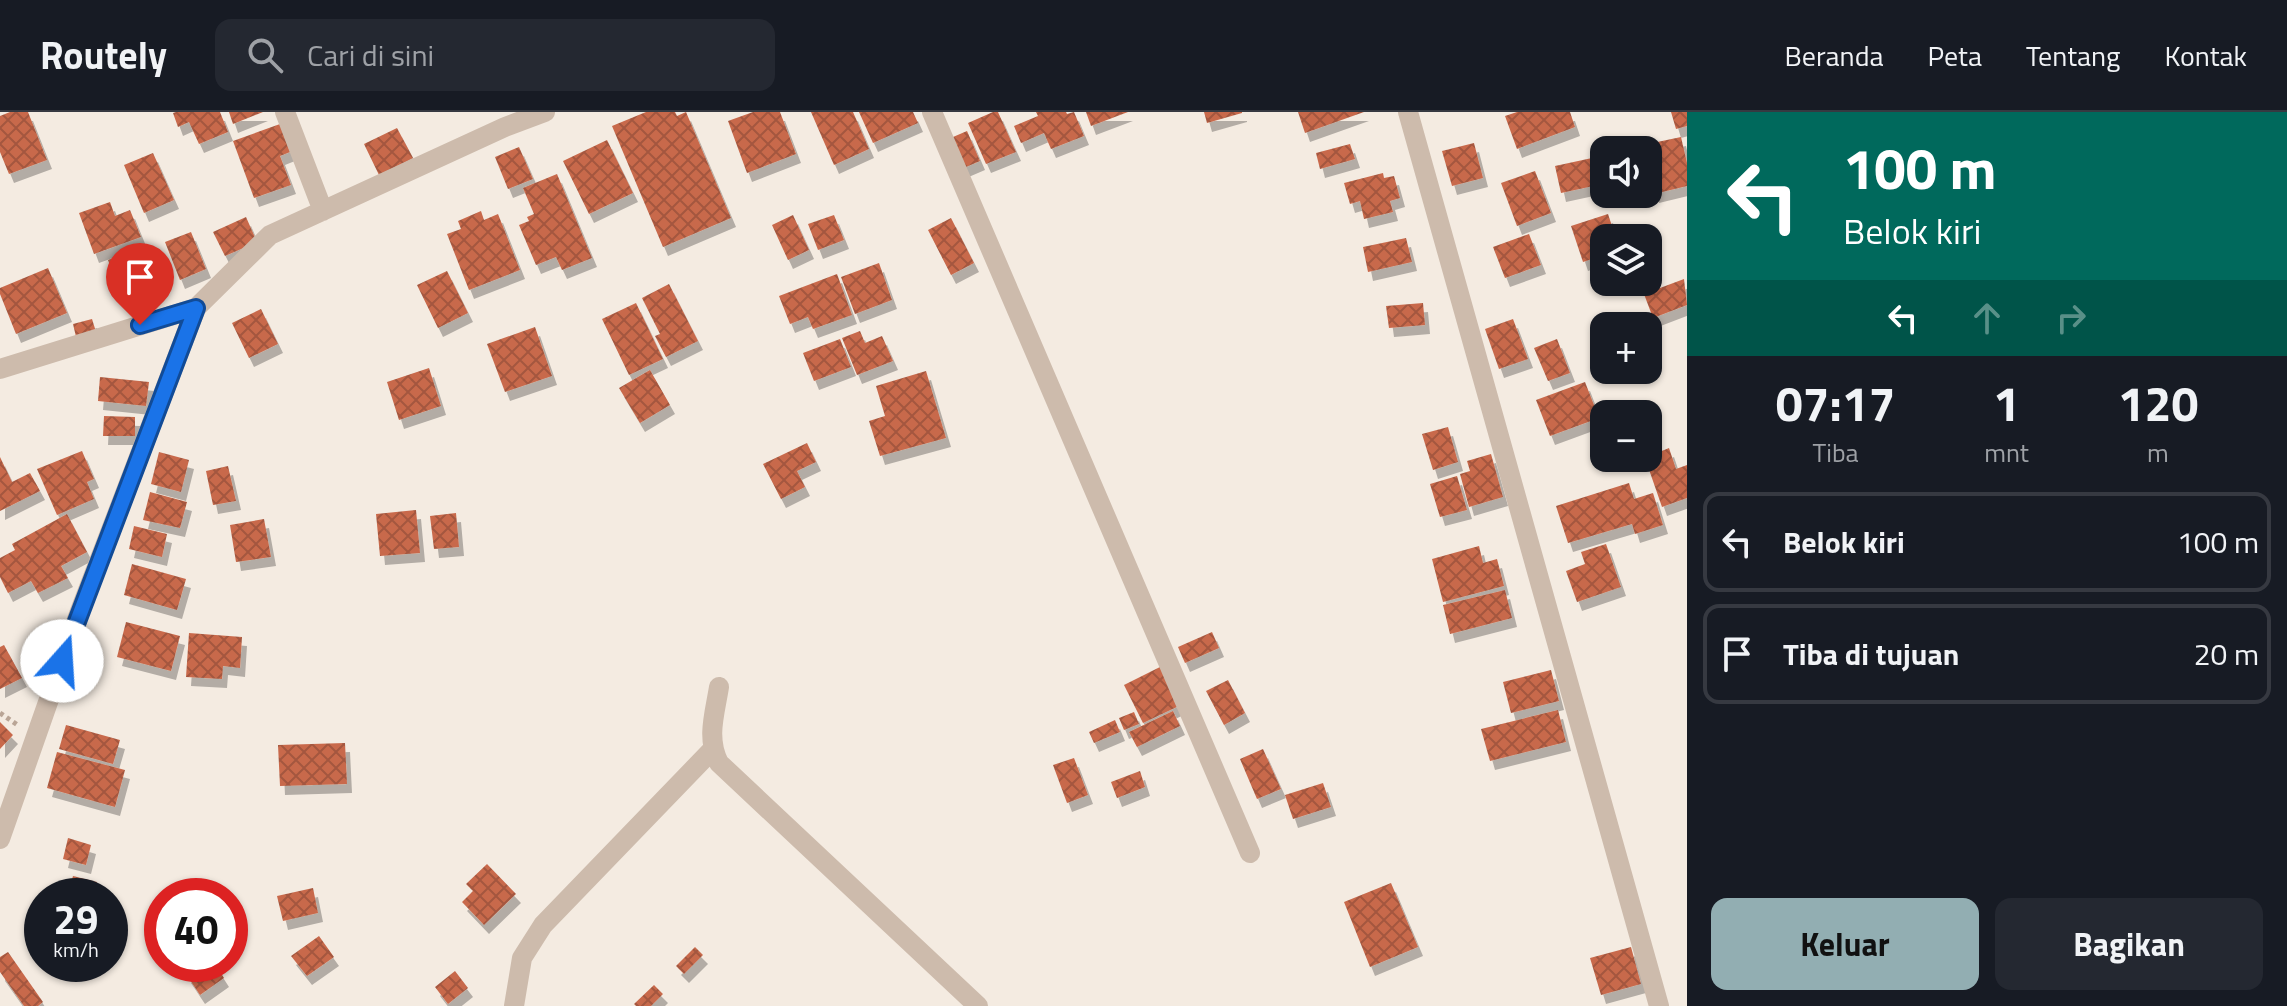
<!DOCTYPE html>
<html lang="id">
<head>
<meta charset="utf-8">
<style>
  :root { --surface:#171b24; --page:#242831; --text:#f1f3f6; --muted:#9ea1a6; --line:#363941; --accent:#92aeb2 }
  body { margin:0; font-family:"Titillium Web",sans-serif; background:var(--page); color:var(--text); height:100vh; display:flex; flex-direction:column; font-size:30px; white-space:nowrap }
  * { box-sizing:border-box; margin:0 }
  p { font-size:26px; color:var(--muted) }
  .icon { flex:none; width:44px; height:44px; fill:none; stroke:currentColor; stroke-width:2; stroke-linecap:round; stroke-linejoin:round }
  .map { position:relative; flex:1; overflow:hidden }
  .side { display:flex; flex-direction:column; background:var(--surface); width:600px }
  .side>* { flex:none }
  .banner { background:#00695c; color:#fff; overflow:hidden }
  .tools { position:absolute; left:1590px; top:24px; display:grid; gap:16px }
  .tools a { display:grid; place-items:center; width:72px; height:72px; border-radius:16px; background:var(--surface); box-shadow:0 2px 6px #0004; font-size:40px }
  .speed { position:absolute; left:24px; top:766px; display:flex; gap:16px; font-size:40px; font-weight:700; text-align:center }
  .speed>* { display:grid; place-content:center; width:104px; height:104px; border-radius:50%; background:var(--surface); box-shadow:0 2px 6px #0004; line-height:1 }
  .speed small { font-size:20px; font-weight:400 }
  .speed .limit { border:12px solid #d22; background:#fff; color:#111 }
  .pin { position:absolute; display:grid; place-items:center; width:68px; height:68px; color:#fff; margin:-82px -34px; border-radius:50% 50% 50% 0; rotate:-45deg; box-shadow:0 0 8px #0007 }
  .pin .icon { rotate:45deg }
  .me { position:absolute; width:88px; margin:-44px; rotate:19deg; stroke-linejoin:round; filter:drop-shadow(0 0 6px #0008) }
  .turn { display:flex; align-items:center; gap:28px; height:168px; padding:0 24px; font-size:36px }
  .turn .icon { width:104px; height:104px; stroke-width:2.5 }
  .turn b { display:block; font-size:56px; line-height:68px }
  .lanes { display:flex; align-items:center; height:76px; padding:0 24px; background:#0003; justify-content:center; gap:40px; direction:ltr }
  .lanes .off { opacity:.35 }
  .eta { display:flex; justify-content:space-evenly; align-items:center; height:136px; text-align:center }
  .eta b { font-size:48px; font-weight:700; line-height:56px }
  .button { display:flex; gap:16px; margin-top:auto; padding:16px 24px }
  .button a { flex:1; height:92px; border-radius:16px; background:var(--accent); color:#111; font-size:32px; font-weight:700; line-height:92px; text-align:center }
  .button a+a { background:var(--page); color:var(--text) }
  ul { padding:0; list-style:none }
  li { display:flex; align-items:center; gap:24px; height:100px; margin:0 16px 12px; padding:0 8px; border:4px solid var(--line); border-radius:16px }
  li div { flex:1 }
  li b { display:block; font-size:30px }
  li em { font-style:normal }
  header { display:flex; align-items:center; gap:48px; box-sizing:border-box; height:112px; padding:0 40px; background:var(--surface); border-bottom:2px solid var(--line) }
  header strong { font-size:38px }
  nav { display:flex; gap:44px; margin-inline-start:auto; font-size:28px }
  .search { width:560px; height:72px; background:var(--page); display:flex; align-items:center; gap:20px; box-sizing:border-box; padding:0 28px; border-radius:16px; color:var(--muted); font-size:30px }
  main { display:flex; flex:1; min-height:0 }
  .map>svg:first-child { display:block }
</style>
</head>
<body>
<header>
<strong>Routely</strong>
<div class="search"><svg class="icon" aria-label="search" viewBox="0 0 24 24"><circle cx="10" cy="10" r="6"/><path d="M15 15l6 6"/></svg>Cari di sini</div>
<nav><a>Beranda</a><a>Peta</a><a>Tentang</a><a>Kontak</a></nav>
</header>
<main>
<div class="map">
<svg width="1687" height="894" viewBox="0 0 1687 894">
  <defs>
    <pattern id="building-cross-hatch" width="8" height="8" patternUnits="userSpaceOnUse" patternTransform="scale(2)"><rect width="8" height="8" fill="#c8694b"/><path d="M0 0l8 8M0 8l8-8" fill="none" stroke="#a4573f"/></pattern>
    <filter id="shadow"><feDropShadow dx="5" dy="9" stdDeviation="0" flood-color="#0004"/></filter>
  </defs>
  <rect width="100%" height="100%" fill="#f4ebe1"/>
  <path fill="url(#building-cross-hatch)" filter="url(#shadow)" d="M10,0H28L47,48L9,62L0,40V4Z
    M176,0H220L228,20L199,32L189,10L178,15L173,1Z
    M229,0H263L233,12Z
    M646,0H675L677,4L686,0L731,106L663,135L612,14Z
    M753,0H780L796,42L747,61L728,9Z
    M811,0H853L869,37L834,53Z
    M859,0H913L918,11L873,31Z
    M993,0H998L1016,40L986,52L968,11Z
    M1036,0H1066L1067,2L1074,0L1084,24L1051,37L1044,21L1021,31L1014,14L1038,4Z
    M1086,0H1128L1091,14Z
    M1204,0H1242V1L1207,11Z
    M1298,0H1364L1305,21Z
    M1517,0H1570L1575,15L1517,37L1505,4Z
    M1671,0H1687V14L1676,17Z
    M280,12L290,40L280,44L291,73L254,86L233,29Z
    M397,16L413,46L379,63L364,32Z
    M967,19L980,49L959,58L946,28Z
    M1681,25L1687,51V74L1654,82L1648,56V38H1644L1643,33Z
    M607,28L633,81L589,102L563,49Z
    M1474,31L1483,66L1452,74L1442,39Z
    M1350,32L1355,47L1320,57L1316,41Z
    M519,35L533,67L508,77L495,45Z
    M153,41L174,88L144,101L124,53Z
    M1592,46L1598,73L1561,81L1555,54Z
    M1535,59L1551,101L1517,114L1501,71Z
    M1383,61L1384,66L1394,64L1400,86L1390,89L1393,100L1364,107L1360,89L1350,92L1344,71Z
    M557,62L592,146L562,158L556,145L536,153L519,113L529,109L527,105L534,102L523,76Z
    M110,90L115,104L130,98L141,125L94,142L79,101Z
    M481,99L484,108L498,102L520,158L469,178L447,122L461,117L458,109Z
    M1608,102L1616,126H1604V143L1583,150L1571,114Z
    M793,103L809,138L788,148L772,113Z
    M834,103L844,128L818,138L808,112Z
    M246,105L257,130L225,144L213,120Z
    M951,106L974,151L951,163L928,118Z
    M191,120L206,157L180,168L165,130Z
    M1529,122L1541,153L1505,166L1493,135Z
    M1406,126L1412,150L1368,160L1363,135Z
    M142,136L157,177L123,189L108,148Z
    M879,151L892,188L855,202L841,165Z
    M48,156L67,201L16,222L0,182V176Z
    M447,159L468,201L438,216L417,173Z
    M837,162L852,203L813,217L808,205L790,212L779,184Z
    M1684,167L1687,193L1653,206L1644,182Z
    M669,172L698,229L666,245L655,224L660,222L642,186Z
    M636,191L663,247L629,263L602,207Z
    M1423,191L1425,213L1389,216L1386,194Z
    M261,197L278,232L249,246L232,211Z
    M92,207L97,223L77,229L73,212Z
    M1513,207L1528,247L1499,257L1485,217Z
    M535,215L552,264L505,280L487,232Z
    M860,219L865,231L882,224L893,249L857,263L842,226Z
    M840,227L851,255L814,269L803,241Z
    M1557,227L1570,261L1548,269L1534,236Z
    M429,256L441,294L399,308L387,270Z
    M650,258L670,293L640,311L619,276Z
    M926,259L946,326L880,344L869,309L885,304L876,274Z
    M100,265L149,270L146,294L98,289Z
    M1585,270L1599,306L1550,324L1536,288Z
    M104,304L135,305V324H103Z
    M1448,315L1458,350L1433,358L1422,322Z
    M807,331L816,350L797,359L805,375L781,387L763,352Z
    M1669,336L1676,357L1687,353V386L1662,395L1645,346Z
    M82,339L94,367L87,370L94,387L57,403L37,357Z
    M159,340L189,348L181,380L151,372Z
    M1491,342L1503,385L1469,395L1460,362L1470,359L1467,349Z
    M0,345L12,370L30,361L40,379L0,399Z
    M228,354L236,389L213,393L206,359Z
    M1457,364L1467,398L1440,405L1430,372Z
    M1629,371L1634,387L1653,381L1663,413L1635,422L1632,412L1568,431L1556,394Z
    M150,380L187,390L180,416L143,408Z
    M416,398L420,441L380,444L376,402Z
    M456,401L459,435L434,437L430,404Z
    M67,402L87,440L61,454L68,466L38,481L31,469L8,481L0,465V446L15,438L12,432Z
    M264,407L271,445L236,450L230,413Z
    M134,414L167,422L162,445L129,437Z
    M1606,432L1621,475L1577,490L1566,459L1585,452L1581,440Z
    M1479,434L1483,451L1497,447L1504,474L1443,490L1432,447Z
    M132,452L186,467L177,498L124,483Z
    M1505,478L1512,506L1450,522L1443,493Z
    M126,510L180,524L171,559L117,545Z
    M1212,520L1219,536L1185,551L1178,535Z
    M189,521L242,525L240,556L223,554L222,567L186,565Z
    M4,533L22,566L0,577V535Z
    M1164,553L1183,592L1143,611L1124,573Z
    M1551,558L1559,589L1511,601L1503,570Z
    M1228,568L1245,601L1224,613L1206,579Z
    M1558,598L1566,630L1490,649L1481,617Z
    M1173,599L1180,614L1137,635L1129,620Z
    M1134,600L1139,612L1124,618L1119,606Z
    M1115,608L1120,620L1094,631L1089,620Z
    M0,610L13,623L0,637Z
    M66,613L120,628L113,652L59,637Z
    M345,631L347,672L280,674L278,633Z
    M1263,637L1281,677L1257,687L1240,647Z
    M57,640L125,658L115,695L47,676Z
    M1074,646L1088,683L1067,691L1053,653Z
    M1140,659L1145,675L1117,686L1111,670Z
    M1323,671L1331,695L1293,707L1285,683Z
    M68,726L91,733L86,753L63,747Z
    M487,752L516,782L484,813L462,790L473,779L466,772Z
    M73,764L97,770L93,784H67Z
    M1391,771L1418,835L1370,855L1344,790Z
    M313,776L318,801L283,809L277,784Z
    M319,824L334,845L307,864L291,844Z
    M695,835L703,843L684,862L676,854Z
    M1631,835L1641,872L1601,883L1590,846Z
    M8,840L43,890L38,894H24L0,860V845Z
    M201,852H215L224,866L200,883L186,862Z
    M455,859L468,876L448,892L435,875Z
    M654,873L663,882L651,894H636L634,892Z"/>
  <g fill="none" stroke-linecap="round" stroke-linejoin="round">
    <path stroke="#b9a596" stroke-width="5" stroke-dasharray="4 4" stroke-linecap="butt" d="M0,601L19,614"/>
    <path stroke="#cdbbac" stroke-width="20" d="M285,0L323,99
      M932,0L1250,741
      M1408,0L1659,894
      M0,257L196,196
      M719,575C715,601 706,626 719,651L978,894
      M0,727L80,499L196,196L270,123L505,15L545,0
      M514,894L522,846L543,813L712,638"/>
  </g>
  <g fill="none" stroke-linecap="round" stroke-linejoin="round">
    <defs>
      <path id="route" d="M62,549L196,196L140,213"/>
    </defs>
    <use href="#route" stroke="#114b97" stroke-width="20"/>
    <use href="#route" stroke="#1a73e8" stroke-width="14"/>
  </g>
</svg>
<div class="tools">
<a><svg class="icon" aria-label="sound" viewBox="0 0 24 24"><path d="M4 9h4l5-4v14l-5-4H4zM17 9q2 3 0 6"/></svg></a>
<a><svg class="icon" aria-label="layers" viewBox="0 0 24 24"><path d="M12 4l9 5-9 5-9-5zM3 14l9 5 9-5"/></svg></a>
<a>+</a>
<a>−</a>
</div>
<div class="speed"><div>29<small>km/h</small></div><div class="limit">40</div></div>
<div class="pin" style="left:140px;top:213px;background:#d93025"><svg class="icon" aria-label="arrive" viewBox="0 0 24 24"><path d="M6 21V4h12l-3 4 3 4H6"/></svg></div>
<svg class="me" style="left:62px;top:549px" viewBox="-20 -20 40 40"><circle r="19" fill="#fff"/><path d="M0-13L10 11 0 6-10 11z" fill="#1a73e8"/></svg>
</div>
<section class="side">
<div class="banner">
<div class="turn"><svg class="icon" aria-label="left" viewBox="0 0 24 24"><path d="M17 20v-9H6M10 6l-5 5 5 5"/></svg><div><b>100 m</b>Belok kiri</div></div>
<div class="lanes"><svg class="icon" aria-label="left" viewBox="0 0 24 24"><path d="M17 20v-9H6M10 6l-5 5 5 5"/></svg><svg class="icon off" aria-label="ahead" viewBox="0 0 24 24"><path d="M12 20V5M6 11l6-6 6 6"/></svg><svg class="icon off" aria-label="right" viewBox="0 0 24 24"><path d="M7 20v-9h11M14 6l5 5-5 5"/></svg></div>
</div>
<div class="eta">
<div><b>07:17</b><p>Tiba</p></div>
<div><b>1</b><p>mnt</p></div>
<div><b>120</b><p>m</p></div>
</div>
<ul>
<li><svg class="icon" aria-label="left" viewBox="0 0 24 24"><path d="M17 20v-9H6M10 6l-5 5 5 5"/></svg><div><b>Belok kiri</b></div><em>100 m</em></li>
<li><svg class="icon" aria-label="arrive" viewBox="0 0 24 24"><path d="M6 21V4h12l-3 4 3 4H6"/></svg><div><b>Tiba di tujuan</b></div><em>20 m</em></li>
</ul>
<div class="button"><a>Keluar</a><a>Bagikan</a></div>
</section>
</main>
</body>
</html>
